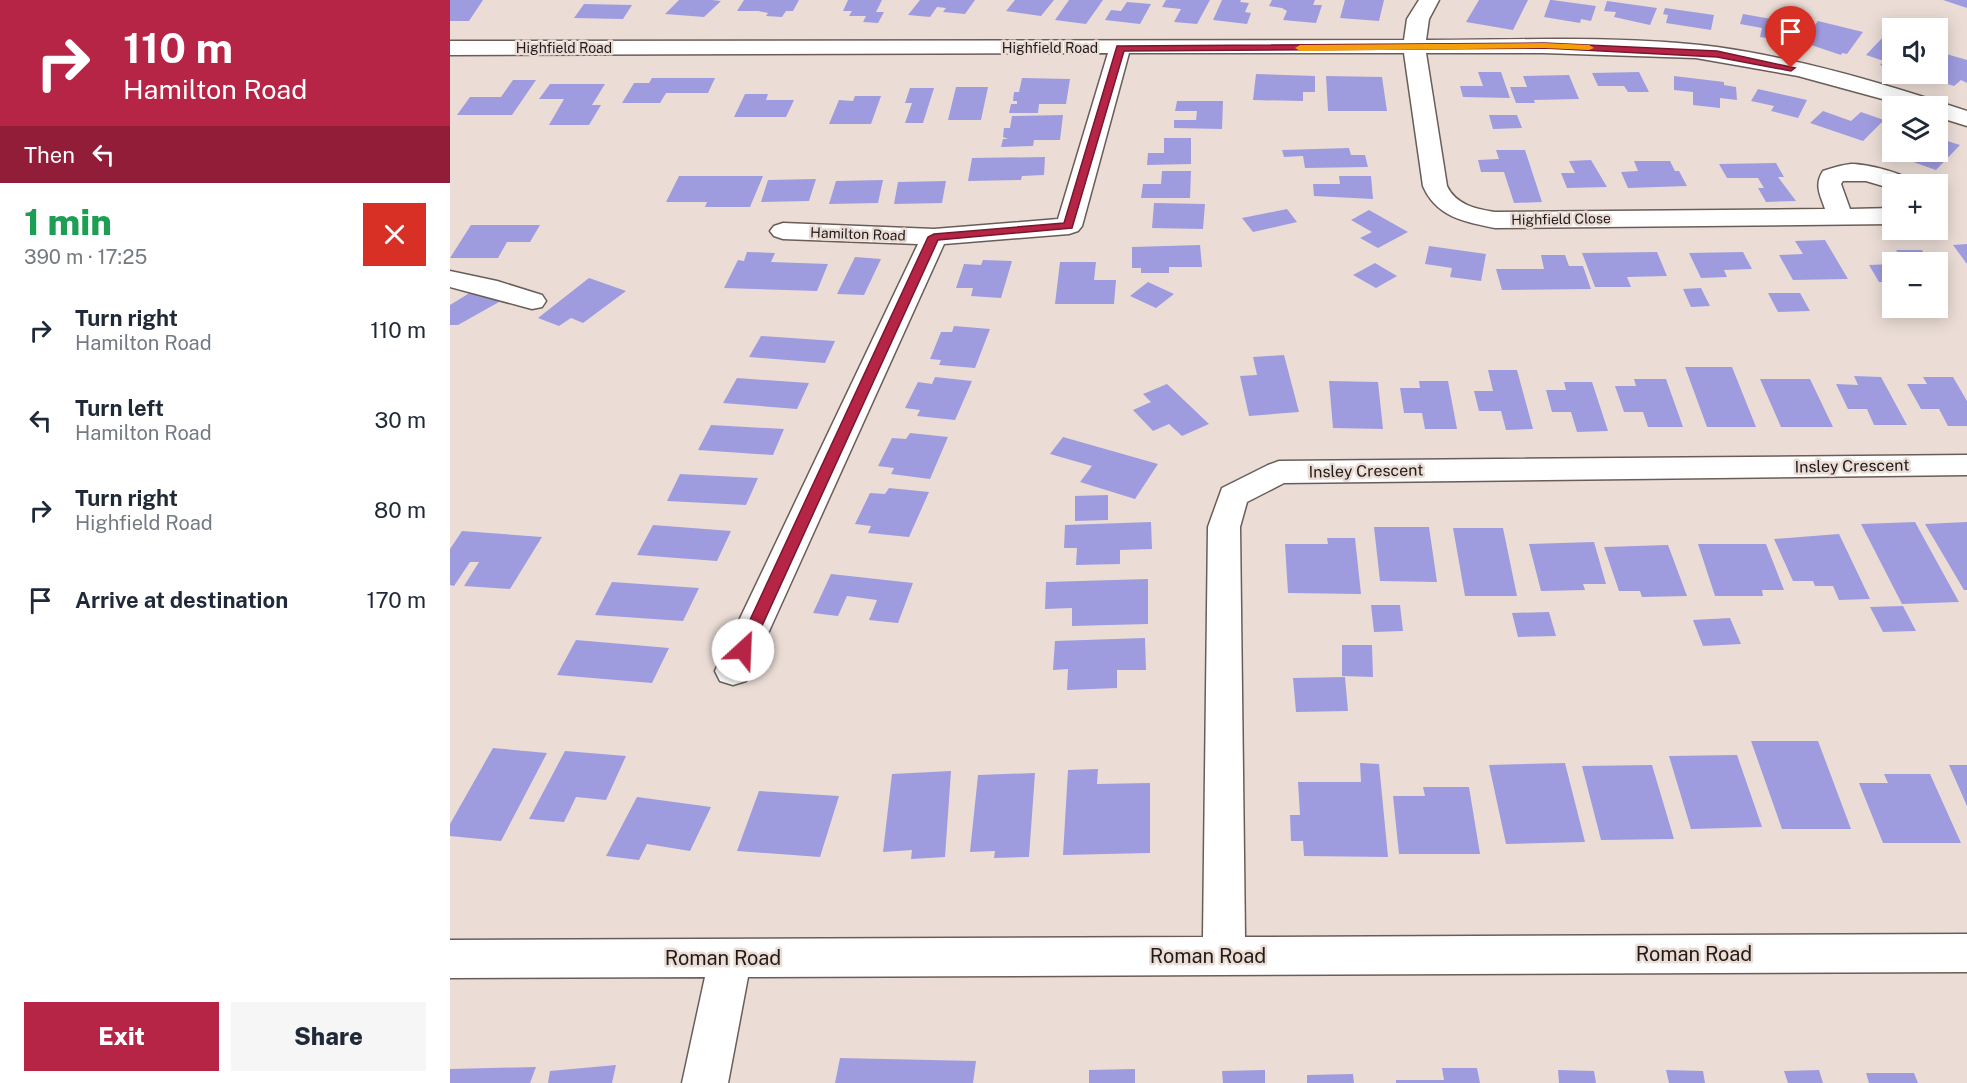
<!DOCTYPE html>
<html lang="en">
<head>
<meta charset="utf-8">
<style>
  :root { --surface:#fff; --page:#f6f6f7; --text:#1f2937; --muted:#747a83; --accent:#b72546 }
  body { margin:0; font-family:"Public Sans",sans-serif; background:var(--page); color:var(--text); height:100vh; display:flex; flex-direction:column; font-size:22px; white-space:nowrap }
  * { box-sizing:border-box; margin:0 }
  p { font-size:20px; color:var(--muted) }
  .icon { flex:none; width:33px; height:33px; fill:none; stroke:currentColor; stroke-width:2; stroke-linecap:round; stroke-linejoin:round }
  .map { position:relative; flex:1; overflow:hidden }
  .side { display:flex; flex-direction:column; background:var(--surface); width:450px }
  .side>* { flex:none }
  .guide { background:#b72546; color:#fff; overflow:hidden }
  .controls { position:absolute; left:1432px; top:18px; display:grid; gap:12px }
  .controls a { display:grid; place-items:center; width:66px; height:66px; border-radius:0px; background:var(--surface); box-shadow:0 3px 15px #0003; font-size:30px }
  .pin { position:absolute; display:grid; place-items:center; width:51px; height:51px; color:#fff; margin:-62px -26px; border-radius:50% 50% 50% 0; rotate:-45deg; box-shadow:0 0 6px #0007 }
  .pin .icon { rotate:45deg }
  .me { position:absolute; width:66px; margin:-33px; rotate:25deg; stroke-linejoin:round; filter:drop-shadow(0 0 4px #0008) }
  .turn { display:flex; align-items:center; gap:21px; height:126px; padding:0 24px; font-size:27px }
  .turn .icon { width:78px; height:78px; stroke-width:2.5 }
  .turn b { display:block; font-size:42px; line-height:51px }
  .then { display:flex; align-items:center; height:57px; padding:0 24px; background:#0003; gap:12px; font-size:22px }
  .round { display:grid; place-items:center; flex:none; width:63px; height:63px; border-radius:0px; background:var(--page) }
  .headline { display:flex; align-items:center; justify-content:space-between; height:102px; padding:0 24px }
  h1 { font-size:36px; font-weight:800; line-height:45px; color:#1e9e55 }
  .cta { display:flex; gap:12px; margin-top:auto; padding:12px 24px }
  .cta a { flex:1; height:69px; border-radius:0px; background:var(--accent); color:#fff; font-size:24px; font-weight:800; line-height:69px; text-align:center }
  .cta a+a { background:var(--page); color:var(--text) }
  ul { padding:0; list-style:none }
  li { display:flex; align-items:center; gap:18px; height:90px; padding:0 24px }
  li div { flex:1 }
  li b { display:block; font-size:22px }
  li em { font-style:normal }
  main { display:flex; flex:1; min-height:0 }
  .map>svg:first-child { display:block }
</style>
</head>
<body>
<main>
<section class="side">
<div class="guide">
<div class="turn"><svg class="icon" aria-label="right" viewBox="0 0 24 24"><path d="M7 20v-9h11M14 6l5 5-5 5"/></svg><div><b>110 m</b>Hamilton Road</div></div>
<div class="then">Then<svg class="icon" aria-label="left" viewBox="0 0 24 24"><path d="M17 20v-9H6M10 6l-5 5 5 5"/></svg></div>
</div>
<div class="headline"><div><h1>1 min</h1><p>390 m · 17:25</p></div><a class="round" style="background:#d93025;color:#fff"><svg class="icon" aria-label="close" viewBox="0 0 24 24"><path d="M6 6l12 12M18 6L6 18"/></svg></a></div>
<ul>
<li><svg class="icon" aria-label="right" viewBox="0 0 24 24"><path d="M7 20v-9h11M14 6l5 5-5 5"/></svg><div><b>Turn right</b><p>Hamilton Road</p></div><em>110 m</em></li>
<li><svg class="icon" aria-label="left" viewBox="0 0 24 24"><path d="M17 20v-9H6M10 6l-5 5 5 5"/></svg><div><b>Turn left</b><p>Hamilton Road</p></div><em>30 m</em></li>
<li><svg class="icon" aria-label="right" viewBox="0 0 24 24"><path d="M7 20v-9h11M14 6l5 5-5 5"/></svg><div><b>Turn right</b><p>Highfield Road</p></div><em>80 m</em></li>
<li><svg class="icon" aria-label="arrive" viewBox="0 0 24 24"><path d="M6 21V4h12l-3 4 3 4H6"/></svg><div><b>Arrive at destination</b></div><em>170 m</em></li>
</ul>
<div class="cta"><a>Exit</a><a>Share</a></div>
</section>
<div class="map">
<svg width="1517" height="1083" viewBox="0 0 1517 1083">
  <rect width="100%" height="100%" fill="#ebddd6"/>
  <path fill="#9e9cde" d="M0,0H33L19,21H0Z
    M229,0H262L271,1L254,17L215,14Z
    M294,0H349L343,11H336L332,17L316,16L318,13L308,11H287Z
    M398,0H432L426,12H434L428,23L413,22L416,16H399L402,11H393Z
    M470,0H525L515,14L493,12L496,8L487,7L480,17L458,15Z
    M565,0H604L591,16L556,11Z
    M619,0H653L636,24L605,20Z
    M716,0H760L747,24L724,22L731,9L712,7Z
    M772,0H791L790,2L799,3L795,12L801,13L797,24L763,20Z
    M822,0H865L863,5H872L866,23L833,20L837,11L832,8L819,6Z
    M895,0H934L929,21L890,18Z
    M1029,0H1078L1063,30L1016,22Z
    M1100,0H1102L1146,6L1141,21L1131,19L1130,23L1094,17Z
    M1493,0H1517V8Z
    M1157,1L1207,8L1200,25L1164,17L1166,12L1154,11Z
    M677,2L701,4L690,24L655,20L661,10L671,11Z
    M134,4L182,5L173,19L124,18Z
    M1215,8L1264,15L1261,30L1216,23L1218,15L1213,14Z
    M1293,14L1344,23L1342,33H1338L1336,41L1310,37L1312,28L1290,24Z
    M1368,21L1413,32L1397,54L1392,53L1391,55L1352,42Z
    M1434,36L1443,39V69L1430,65L1434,61L1416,55Z
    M1493,53L1517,60V83L1511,80L1504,86L1484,80L1489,75L1488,57Z
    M1028,72H1051L1060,98L1013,97L1010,86H1033Z
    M1189,72L1199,92H1178L1174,86H1148L1142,73Z
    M806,74L865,76V92H853V101L803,100Z
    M1119,75L1129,99L1084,100L1085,103H1066L1060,87H1077L1073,76Z
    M876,76L932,77L937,111H878Z
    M1224,76L1274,82V85L1286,87L1287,100L1270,98V108L1243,105V92L1224,90Z
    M202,78H265L258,93H216L210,103H172L184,83H199Z
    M572,78L620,79L616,104H589L588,113H559L561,104H567V101H563L564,92H569Z
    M63,80H86L62,115H7L20,97H51Z
    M100,84H155L142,105H151L139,125H99L114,99H89Z
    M506,87H538L531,120H498Z
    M460,88H484L473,123H455L462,103H455Z
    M1308,89L1357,100L1348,118L1321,111L1324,106L1301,101Z
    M295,94H318L316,100H344L336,117H284Z
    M405,96H431L421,124H379L389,100L403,101Z
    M727,101H773L772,129L724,128V120H746L747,111H725Z
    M1373,111L1401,121L1411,112L1434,120L1413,141L1360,123Z
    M613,115L610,140H584L583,146L551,147L553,139H558L553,137L554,128H560L562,116Z
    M1039,115H1067L1072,128L1043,129Z
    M714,138H741V164L697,165L698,153H714Z
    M1488,138L1510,145L1486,170L1449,157L1455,152H1488Z
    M899,148L901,155H915L918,167L855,168L853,156L834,157L832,150Z
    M1046,150H1075L1092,202L1064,203L1054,172H1031L1028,160L1049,159Z
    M595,157L594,175L572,176L571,180L518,181L522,158Z
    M1141,160L1157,187L1117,188L1111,173H1125L1119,161Z
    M1184,161H1220L1225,171H1229L1237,186L1178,188L1171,172L1188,171Z
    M1326,163L1334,177H1328L1346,201L1316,202L1308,188H1314L1308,178H1277L1269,164Z
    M712,171H741L740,198H691L693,184H711Z
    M229,176H313L300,207H255L257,202H216Z
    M889,176H921L923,199L864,196L863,184H890Z
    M366,179L359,201L311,202L318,180Z
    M433,180L428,203L379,204L386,181Z
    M496,181L492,203L444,204L448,182Z
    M704,203L755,204L753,229L702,228Z
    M837,209L847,222L803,232L792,218Z
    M919,210L958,232L928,248L910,238L922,232L901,220Z
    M21,225H90L80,242H57L48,258H0Z
    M1375,240L1398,279L1343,280L1329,255L1353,254L1345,241Z
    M1517,244V264L1503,245Z
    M750,245L752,267H719V273H691V268H682V247Z
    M979,246L1036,254L1031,281L1000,277L1002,268L975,264Z
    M1446,250H1472L1480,262H1454Z
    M297,252L325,253L321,262L378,264L367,291L274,288L288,260L294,261Z
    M1207,252L1217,276L1177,277L1181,287H1145L1132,253Z
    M1293,252L1302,269L1274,270L1277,277L1251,278L1239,253Z
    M1091,255H1115L1119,266H1133L1141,289L1052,290L1046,269H1094Z
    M405,257L431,259L414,295L387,294Z
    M533,260L562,261L551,298L521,296L523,288H506L514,264L531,265Z
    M610,262H646L644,280H666L664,304H605Z
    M925,263L947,276L926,288L903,275Z
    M1443,264V282H1429L1419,265Z
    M139,278L176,291L133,323L121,318L109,326L88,318Z
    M698,282L724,294L706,308L680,296Z
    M1251,288L1260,306L1241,307L1233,289Z
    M26,289L49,302L8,325H0V305Z
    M1318,293H1350L1360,311L1328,312Z
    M504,326L540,329L525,368L489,365L491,360L480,359L491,332H502Z
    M311,336L385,341L375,363L299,357Z
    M834,355L849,412L799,416L790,376L807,375L803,357Z
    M1235,367H1282L1306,427H1257Z
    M1038,370H1067L1083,429L1056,430L1051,411H1029L1024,391H1043Z
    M1404,376L1431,377L1457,425H1424L1417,409H1398L1386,384L1408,385Z
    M485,377L522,381L505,420L467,416L470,410L455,408L468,382L482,384Z
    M1473,377H1503L1517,401V426H1498L1489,409H1471L1457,384H1477Z
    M287,378L359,383L347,409L273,403Z
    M1184,379H1216L1233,427H1198L1193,412H1174L1165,386H1186Z
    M1310,379H1360L1383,427H1331Z
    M879,381L928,382L933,429L883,428Z
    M969,381H998L1007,429H975L972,413H954L950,388H970Z
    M1114,382H1142L1158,431L1127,432L1121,412H1102L1096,390H1116Z
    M717,384L759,424L732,436L719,424L703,431L683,410L701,402L693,394Z
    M261,425L334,429L323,455L248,450Z
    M460,433L498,437L480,479L441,474L444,468L428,466L442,438L456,439Z
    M613,437L708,464L685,499L630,482L642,466L600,454Z
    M230,474L308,478L296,505L217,501Z
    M439,488L479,492L459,537L418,533L421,526L405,524L420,493L435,494Z
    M658,495V520L625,521V496Z
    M701,522L702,549L670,550V564L626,565L627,548H614L615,525Z
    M1465,522L1509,602L1452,604L1411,524Z
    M1517,522V590H1514L1475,524Z
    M203,525L281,531L267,561L187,555Z
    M924,527H979L987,582L930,581Z
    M1003,528H1053L1067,596H1015Z
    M12,531L92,537L60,589L14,586L29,562H20L4,586L0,585V549Z
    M1389,534L1420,599L1389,600L1383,586H1365L1363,581H1343L1324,539Z
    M877,538H905L911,594L838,593L835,544H878Z
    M1144,542L1156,584H1133L1135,590L1091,591L1079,544Z
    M1248,544H1316L1334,590H1312L1313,596H1265Z
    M1218,545L1237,596L1192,597L1190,591H1169L1154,547Z
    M381,574L463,583L448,623L419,620L427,600L397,596L388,616L363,613Z
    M698,579V624L622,626V608L595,609L596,582Z
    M162,582L249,588L233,621L145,615Z
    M921,605H950L953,631L924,632Z
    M1453,606L1466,631L1433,632L1420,607Z
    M1099,612L1106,636L1068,637L1062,613Z
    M1280,618L1291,644L1253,646L1243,620Z
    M695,638L696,670H667V688L617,690L618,669L603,670L605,641Z
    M126,640L219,648L202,683L107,675Z
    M892,645H922L923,677L892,676Z
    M895,677L898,711L846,712L843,678Z
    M1301,741H1368L1401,829H1332Z
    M43,748L97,753L51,841L0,836V824Z
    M115,751L176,756L156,800L126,797L114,822L79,819Z
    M1287,755L1312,827L1241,829L1219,756Z
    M910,763L929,764L938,857L854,856L853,841H841L840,815H850L848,782H911Z
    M1115,763L1135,842L1056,844L1039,765Z
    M1202,765L1224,839L1151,840L1132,766Z
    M1499,765H1517V806Z
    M648,769L647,784L700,783V853L613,855L618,770Z
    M501,771L495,857L461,859L462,850L433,852L442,774Z
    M585,773L579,857L544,858L545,851L520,852L528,775Z
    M1434,774H1480L1511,843H1433L1409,783H1438Z
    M973,787H1019L1030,854H949L943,796H975Z
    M309,791L389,796L370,857L287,851Z
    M187,797L261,807L240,851L197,844L189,860L156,856Z
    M390,1058L526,1061L523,1083H385Z
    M166,1065L162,1083H98L100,1071Z
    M86,1067L80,1083H0V1069Z
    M992,1068H1027L1030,1083H946V1080H994Z
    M685,1069V1083H639V1070Z
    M815,1070V1083H773L772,1071Z
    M1108,1070L1144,1071L1146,1083H1109Z
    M1216,1070L1253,1071L1255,1083H1219Z
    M1369,1070L1373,1083H1338L1334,1071Z
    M1416,1073H1464L1468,1083H1419Z
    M903,1074L904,1083H857V1075Z"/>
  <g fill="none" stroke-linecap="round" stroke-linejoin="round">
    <defs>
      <path id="minor" d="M969,0H989L979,19L976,40C1072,40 1171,35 1267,47C1352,59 1436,84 1517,111V126L1488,117V106H1458L1348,76L1246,58L1093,53H976L997,186C1006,205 1026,209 1045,212L1375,209C1370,194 1364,185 1373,171C1382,168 1392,165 1401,164C1416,164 1457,173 1464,184H1443V189L1416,181H1393L1391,184L1400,209L1443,208V224L1045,228C1015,222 986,217 973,186L954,53H679L632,226L628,231L619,234L494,244L301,671L296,681L283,685L270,681L265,671L468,244L333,239L324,236L320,231L324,226L333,223L484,229L608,219L658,53L0,55V41L954,40L957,19Z
        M0,271L47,281L92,295L96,301L92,307L82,309L0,287Z
        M1517,455V475L834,483L797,502L790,527L795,937L1517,934V972L298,977L278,1083H232L255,977L0,978V940L753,937L758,527L772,488L818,465L829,461Z"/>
    </defs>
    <use href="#minor" stroke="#6a5d57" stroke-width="3"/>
    <use href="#minor" fill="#fff" fill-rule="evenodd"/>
  </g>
  <path fill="#b72546" stroke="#77182e" stroke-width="1.5" d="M1094,43L1267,51L1345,68L1341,71L1267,57L1094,48L674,51L622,228L488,240L301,650L298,653H288L286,650L478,237L484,234L614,223L667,46Z"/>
  <path fill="#f59e0b" d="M1094,43L1139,45L1144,48L1139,50L1094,48L850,51L845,48L850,45Z"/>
  <g text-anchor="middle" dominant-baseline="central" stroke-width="5" stroke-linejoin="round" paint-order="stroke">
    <g font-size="14" fill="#201b18" stroke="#ebddd6">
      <text x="114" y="48">Highfield Road</text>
      <text x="600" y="48">Highfield Road</text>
      <text transform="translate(1111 219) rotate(-1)">Highfield Close</text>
      <text transform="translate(408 234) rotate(2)">Hamilton Road</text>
    </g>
    <g font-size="16" fill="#201b18" stroke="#ebddd6">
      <text transform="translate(1402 466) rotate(-1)">Insley Crescent</text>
      <text transform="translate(916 471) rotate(-1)">Insley Crescent</text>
    </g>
    <g font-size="20" fill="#201b18" stroke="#ebddd6">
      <text x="1244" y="954">Roman Road</text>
      <text x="758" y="956">Roman Road</text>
      <text x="273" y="958">Roman Road</text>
    </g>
  </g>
</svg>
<div class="controls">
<a><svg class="icon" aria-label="sound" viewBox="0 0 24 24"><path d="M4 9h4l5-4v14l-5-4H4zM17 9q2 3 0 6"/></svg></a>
<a><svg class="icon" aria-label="layers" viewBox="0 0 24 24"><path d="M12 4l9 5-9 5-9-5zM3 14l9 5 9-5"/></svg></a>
<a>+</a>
<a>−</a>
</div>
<div class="pin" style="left:1341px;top:68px;background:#d93025"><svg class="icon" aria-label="arrive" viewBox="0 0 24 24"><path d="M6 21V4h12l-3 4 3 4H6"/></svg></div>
<svg class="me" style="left:293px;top:650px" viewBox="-20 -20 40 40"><circle r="19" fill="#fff"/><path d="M0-13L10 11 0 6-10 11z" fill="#b72546"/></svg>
</div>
</main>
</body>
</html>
